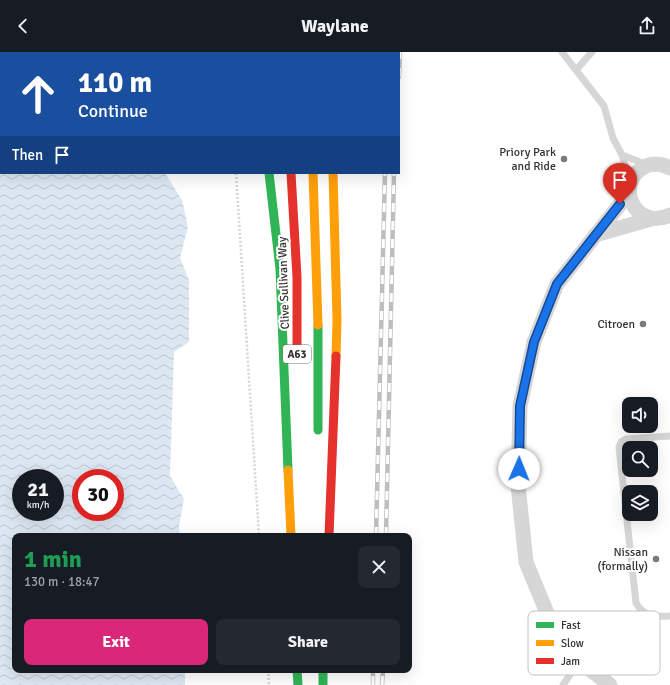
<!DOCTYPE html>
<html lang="en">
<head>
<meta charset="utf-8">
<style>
  :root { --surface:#171b24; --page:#242831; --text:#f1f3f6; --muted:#9ea1a6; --accent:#db2777 }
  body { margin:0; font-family:Signika,sans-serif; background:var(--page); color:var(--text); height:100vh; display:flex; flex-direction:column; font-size:15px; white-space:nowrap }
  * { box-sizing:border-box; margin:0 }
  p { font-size:13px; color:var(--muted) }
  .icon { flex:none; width:22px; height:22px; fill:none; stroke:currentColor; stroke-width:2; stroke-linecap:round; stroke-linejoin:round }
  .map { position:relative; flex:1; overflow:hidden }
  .side { position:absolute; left:12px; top:481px; width:400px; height:140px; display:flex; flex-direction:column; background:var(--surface); border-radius:8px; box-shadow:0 4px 16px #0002 }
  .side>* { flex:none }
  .banner { position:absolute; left:0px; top:0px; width:400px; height:122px; box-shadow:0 4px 16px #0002; background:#1a4fa0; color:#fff; overflow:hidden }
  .fabs { position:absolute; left:622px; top:345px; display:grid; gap:8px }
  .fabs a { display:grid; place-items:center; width:36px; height:36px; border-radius:8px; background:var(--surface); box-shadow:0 4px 16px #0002; font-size:20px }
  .speed { position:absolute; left:12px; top:417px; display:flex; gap:8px; font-size:20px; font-weight:700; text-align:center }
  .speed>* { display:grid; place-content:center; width:52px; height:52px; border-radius:50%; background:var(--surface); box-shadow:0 4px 16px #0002; line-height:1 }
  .speed small { font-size:10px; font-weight:400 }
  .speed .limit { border:6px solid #d22; background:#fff; color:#111 }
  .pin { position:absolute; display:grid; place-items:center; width:34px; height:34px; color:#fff; margin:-41px -17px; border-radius:50% 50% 50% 0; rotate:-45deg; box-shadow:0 0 4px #0007 }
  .pin .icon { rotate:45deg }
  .me { position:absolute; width:44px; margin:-22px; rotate:1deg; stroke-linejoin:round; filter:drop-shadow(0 0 3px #0008) }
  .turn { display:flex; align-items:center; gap:14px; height:84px; padding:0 12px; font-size:18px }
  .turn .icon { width:52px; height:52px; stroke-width:2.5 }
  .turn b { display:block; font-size:28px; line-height:34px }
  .then { display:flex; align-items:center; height:38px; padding:0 12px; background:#0003; gap:8px; font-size:15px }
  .round { display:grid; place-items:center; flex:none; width:42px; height:42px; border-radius:8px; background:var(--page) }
  .head { display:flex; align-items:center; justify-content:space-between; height:68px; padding:0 12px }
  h1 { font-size:24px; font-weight:700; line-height:30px; color:#1e9e55 }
  .primary-button { display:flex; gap:8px; margin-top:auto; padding:8px 12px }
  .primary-button a { flex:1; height:46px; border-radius:8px; background:var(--accent); color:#fff; font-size:16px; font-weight:700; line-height:46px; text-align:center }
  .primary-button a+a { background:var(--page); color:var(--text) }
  header { display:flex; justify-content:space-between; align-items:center; height:52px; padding:0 12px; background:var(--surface); font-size:18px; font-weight:700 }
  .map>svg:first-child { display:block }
</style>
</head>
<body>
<header><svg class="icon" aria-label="back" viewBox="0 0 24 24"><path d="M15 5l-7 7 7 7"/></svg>Waylane<svg class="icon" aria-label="share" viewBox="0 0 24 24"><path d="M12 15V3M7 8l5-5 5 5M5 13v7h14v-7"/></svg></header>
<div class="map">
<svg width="670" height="633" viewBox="0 0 670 633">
  <defs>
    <pattern id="water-waves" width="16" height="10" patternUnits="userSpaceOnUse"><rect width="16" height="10" fill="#dde7f2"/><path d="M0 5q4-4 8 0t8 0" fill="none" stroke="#bec7d0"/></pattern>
  </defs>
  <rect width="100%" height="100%" fill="#fff"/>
  <path fill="url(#water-waves)" fill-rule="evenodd" d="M0,0H145L1,1V121H165L182,148L188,175L180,206L189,228V290L174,300L170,424L184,447L179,474L180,484H15V618H185V633H0ZM21,426H55V460H21ZM81,426H115V460H81Z"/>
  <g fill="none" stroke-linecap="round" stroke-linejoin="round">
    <path stroke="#d5d5d5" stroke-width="2.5" stroke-dasharray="2 2" stroke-linecap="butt" d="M221,0V1
      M236,121L259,484
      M268,618L269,633"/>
    <path stroke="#d6d6d6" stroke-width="7" d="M562,0L604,54L613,86L622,103L630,131
      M577,17L592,0
      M622,103L648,113
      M670,384L626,387L621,390L619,395L636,551C644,565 656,565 670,564
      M563,633L579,609"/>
    <path stroke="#d6d6d6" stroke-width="15" d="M670,116C663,112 654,111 646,114C612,130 635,180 670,163
      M595,183L651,167
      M610,633L579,609L552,573L526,510L518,433L520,354L534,290L557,232L629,141"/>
    <path stroke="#30b455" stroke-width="9" d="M252,0L253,1
      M283,0L284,1
      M269,121L280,217L288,418
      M318,273V378
      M297,618L298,633
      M323,618V633"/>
    <path stroke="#ff9f0a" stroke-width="9" d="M313,121L318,273
      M333,121L337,268L336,304
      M288,418L291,484"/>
    <path stroke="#e5322d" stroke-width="9" d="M304,0V1
      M328,0V1
      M291,121L297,225V299
      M329,484L336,304"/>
    <defs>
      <path id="rail" d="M391,1V0
        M399,25L400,0
        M376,484L385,121
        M386,484L394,121
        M373,633V618
        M382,633L383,618"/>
    </defs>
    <use href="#rail" stroke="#bebebe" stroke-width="4.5"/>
    <use href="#rail" stroke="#fff" stroke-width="3" stroke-dasharray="9" stroke-linecap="butt"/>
  </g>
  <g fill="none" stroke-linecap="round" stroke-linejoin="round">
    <defs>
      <path id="route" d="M519,417L520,354L534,290L557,232L620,152"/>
    </defs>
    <use href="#route" stroke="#114b97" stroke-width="10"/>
    <use href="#route" stroke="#1a73e8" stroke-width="7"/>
  </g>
  <g fill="#7a7a7a" stroke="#fff" stroke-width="1.5">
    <circle cx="564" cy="107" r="4"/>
    <circle cx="643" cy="272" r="4"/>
    <circle cx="656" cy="507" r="4"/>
  </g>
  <g text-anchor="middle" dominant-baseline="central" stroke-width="4" stroke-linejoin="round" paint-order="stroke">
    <rect fill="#fff" stroke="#707070" stroke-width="1" x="283" y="293" width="28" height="18" rx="3"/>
    <g font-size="11" font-weight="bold" fill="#323232">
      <text x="297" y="302">A63</text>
    </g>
    <g font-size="12" fill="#323232" stroke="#fff" text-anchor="end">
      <text x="556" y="100">Priory Park<tspan x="556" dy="14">and Ride</tspan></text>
      <text x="635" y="272">Citroen</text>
      <text x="648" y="500">Nissan<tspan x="648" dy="14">(formally)</tspan></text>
    </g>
    <g font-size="12" fill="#323232" stroke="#fff">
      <text transform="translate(284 231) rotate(-92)">Clive Sullivan Way</text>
    </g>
  </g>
  <rect x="528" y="559" width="132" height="64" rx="6" fill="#fff" stroke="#c2c2c2" stroke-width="1"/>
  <rect x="536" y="570" width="18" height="6" fill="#30b455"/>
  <rect x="536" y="588" width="18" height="6" fill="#ff9f0a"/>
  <rect x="536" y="606" width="18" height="6" fill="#e5322d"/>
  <g font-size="11" fill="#323232">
    <text x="561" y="577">Fast</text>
    <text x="561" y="595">Slow</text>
    <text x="561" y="613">Jam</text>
  </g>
</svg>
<div class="fabs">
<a><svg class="icon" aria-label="sound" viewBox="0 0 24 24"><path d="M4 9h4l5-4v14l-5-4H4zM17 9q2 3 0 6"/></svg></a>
<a><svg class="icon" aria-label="search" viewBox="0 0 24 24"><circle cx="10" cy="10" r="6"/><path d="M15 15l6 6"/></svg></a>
<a><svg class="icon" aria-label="layers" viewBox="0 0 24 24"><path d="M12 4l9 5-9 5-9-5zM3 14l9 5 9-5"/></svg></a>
</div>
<div class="speed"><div>21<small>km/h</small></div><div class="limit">30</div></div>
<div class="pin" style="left:620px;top:152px;background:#d93025"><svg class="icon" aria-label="arrive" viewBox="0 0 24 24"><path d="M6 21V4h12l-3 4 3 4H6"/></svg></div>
<svg class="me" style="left:519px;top:417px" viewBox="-20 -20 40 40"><circle r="19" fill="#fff"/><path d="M0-13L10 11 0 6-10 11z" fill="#1a73e8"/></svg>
<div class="banner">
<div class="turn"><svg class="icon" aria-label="ahead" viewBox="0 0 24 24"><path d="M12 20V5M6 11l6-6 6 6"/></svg><div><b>110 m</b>Continue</div></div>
<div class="then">Then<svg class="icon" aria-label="arrive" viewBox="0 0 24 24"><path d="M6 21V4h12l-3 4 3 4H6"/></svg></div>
</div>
<section class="side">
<div class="head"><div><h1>1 min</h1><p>130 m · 18:47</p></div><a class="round"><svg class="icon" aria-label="close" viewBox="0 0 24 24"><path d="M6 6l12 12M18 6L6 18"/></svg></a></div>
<div class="primary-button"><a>Exit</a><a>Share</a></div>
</section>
</div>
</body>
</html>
